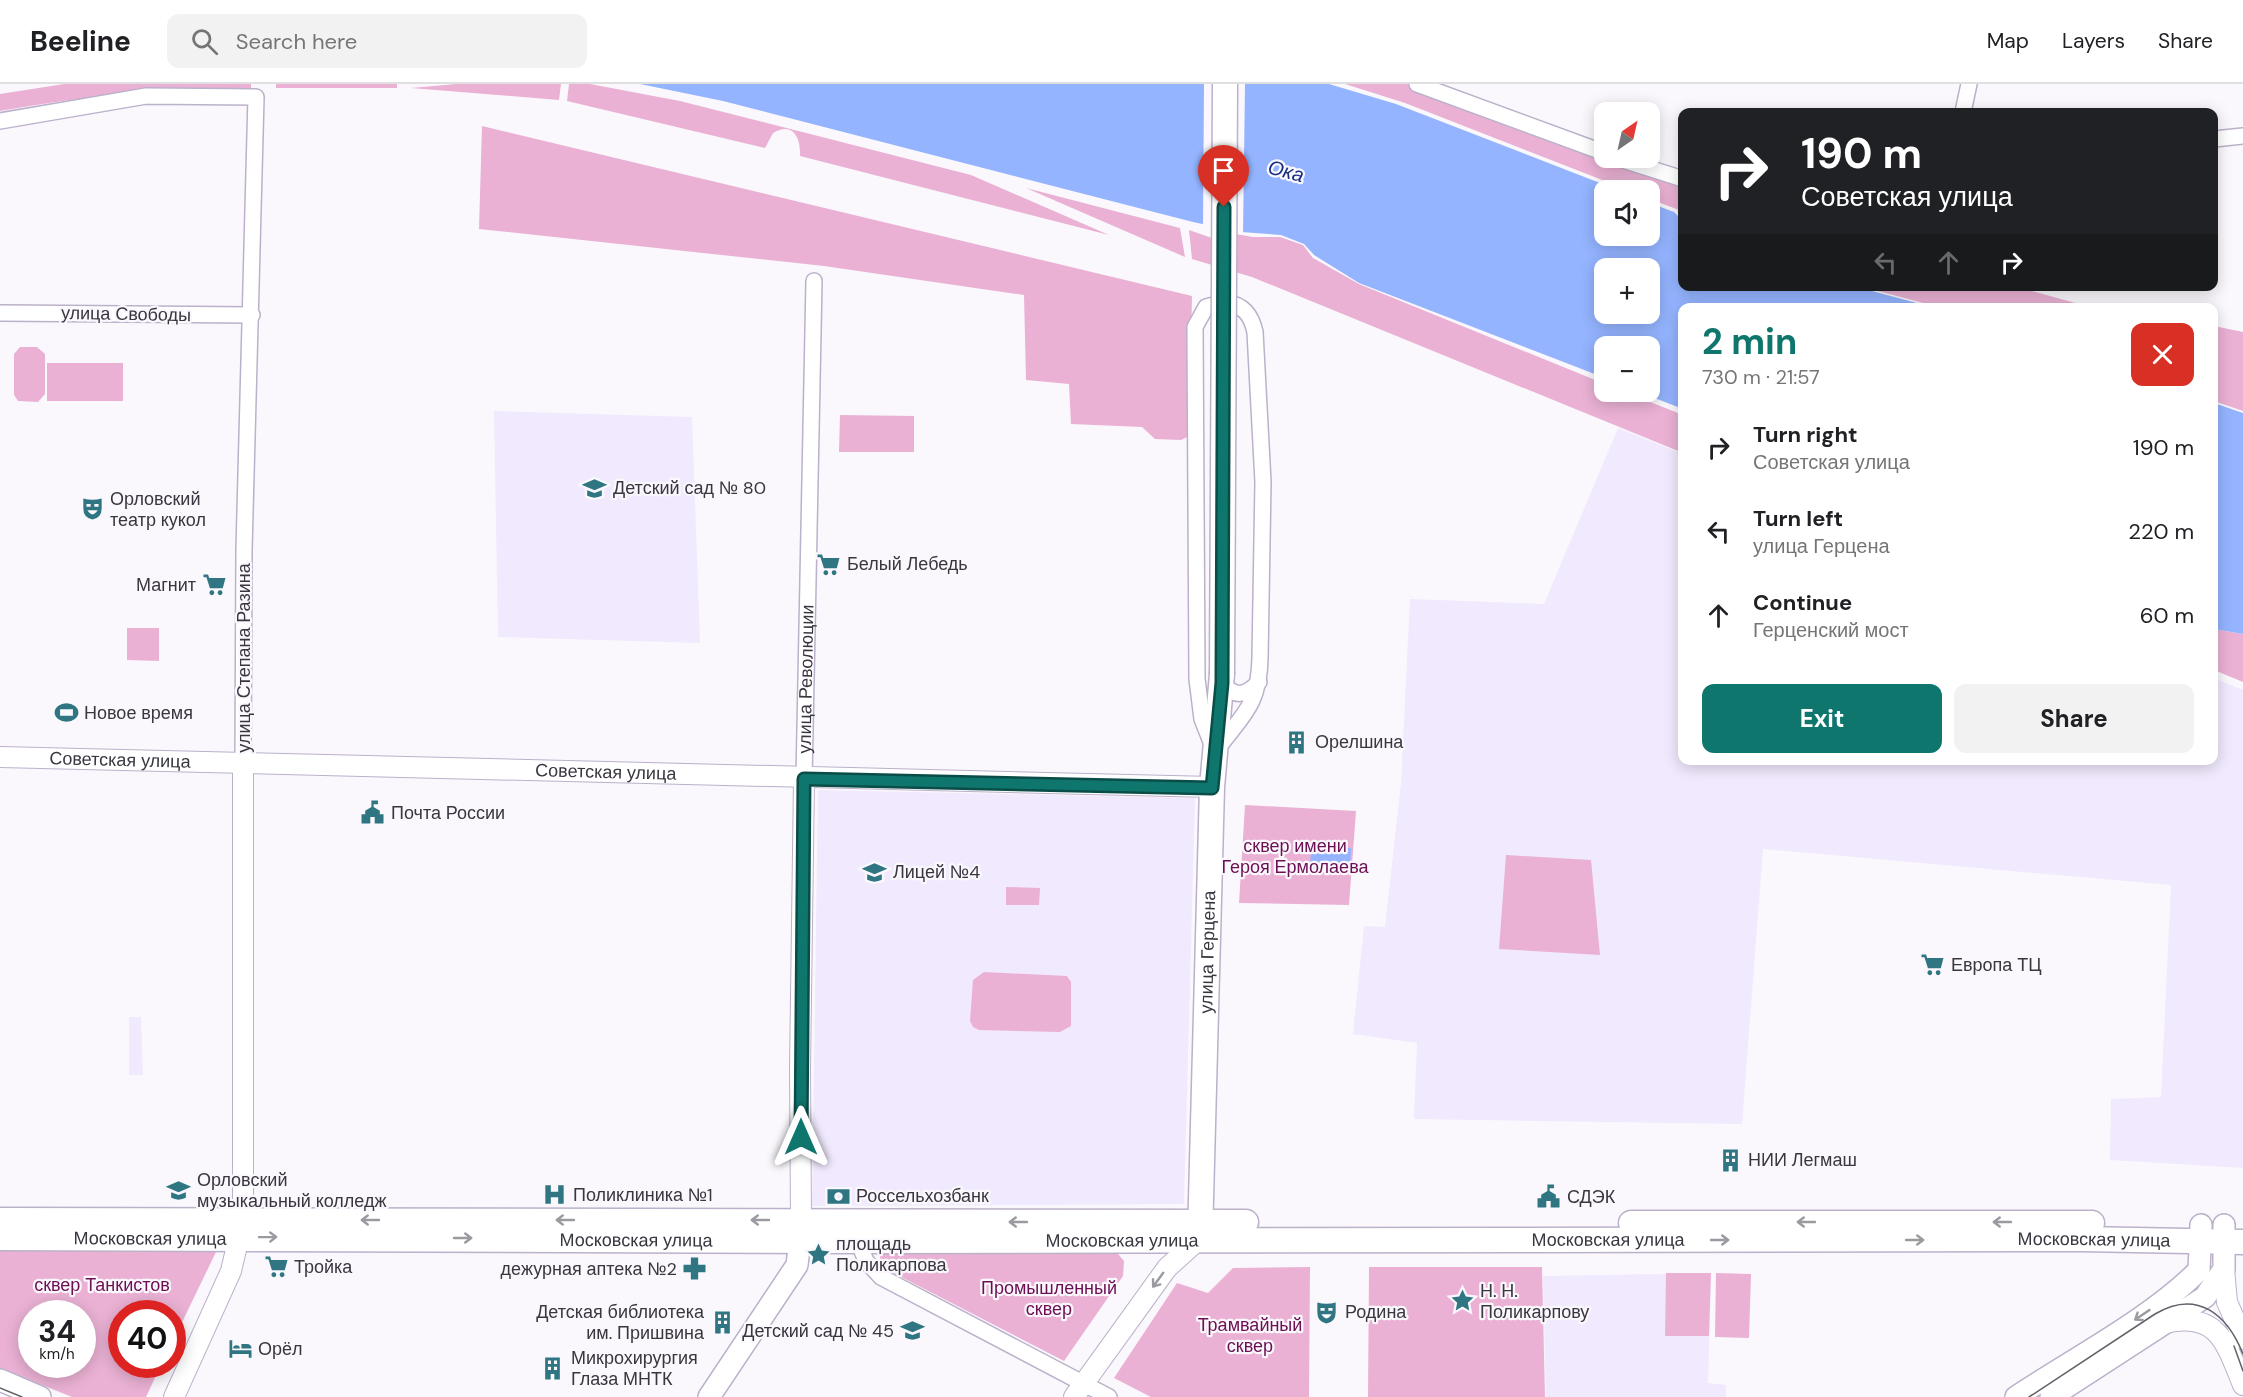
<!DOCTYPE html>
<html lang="en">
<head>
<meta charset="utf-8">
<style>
  :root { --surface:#fff; --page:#f2f2f2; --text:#202124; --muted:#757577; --line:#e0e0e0; --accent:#0f766e }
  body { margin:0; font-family:"DM Sans",sans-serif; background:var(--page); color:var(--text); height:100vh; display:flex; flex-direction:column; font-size:22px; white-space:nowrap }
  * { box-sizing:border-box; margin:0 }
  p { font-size:20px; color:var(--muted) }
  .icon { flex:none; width:33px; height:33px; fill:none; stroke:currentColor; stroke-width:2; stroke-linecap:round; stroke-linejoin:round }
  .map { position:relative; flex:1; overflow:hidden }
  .details { position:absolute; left:1678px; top:219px; width:540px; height:462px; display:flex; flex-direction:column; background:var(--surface); border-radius:12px; box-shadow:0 3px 15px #0003 }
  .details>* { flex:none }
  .top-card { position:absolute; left:1678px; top:24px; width:540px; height:183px; border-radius:12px; box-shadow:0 3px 15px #0003; background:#202124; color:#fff; overflow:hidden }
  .needle { width:39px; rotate:34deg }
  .controls { position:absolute; left:1594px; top:18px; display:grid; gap:12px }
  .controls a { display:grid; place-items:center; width:66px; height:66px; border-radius:12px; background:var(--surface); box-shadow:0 3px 15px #0003; font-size:30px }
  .speed { position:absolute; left:18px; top:1216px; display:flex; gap:12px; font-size:30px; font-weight:700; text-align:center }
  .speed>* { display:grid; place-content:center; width:78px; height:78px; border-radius:50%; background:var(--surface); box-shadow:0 3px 15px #0003; line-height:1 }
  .speed small { font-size:15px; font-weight:400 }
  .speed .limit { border:9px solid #d22; background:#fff; color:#111 }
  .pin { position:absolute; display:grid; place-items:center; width:51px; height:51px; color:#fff; margin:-62px -26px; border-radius:50% 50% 50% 0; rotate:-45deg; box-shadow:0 0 6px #0007 }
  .pin .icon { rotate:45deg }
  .me { position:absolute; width:66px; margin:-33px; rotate:0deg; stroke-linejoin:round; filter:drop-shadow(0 0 4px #0008) }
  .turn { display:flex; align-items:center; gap:21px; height:126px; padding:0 24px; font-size:27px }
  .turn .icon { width:78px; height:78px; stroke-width:2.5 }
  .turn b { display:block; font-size:42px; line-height:51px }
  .lanes { display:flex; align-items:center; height:57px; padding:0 24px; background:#0003; justify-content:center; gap:30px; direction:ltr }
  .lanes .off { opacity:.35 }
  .round { display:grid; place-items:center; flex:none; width:63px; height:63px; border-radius:12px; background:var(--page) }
  .headline { display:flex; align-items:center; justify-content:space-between; height:102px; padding:0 24px }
  h1 { font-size:36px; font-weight:700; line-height:45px; color:var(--accent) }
  .cta { display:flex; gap:12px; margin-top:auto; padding:12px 24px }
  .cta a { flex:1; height:69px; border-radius:12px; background:var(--accent); color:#fff; font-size:24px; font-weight:700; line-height:69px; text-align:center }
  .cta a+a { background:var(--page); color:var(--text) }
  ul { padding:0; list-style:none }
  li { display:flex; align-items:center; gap:18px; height:84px; padding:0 24px }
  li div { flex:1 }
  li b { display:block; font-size:22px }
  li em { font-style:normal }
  header { display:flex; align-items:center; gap:36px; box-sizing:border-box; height:84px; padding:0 30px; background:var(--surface); border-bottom:2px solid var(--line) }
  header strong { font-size:28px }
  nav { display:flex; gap:33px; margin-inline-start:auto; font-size:21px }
  .search { width:420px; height:54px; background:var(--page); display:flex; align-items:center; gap:15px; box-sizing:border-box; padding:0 21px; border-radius:12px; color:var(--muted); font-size:22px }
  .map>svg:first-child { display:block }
</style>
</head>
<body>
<header>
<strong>Beeline</strong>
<div class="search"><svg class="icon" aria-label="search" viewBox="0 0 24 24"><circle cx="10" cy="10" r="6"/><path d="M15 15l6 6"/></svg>Search here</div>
<nav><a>Map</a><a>Layers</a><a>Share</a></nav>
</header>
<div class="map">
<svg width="2243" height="1313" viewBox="0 0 2243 1313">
  <rect width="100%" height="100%" fill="#faf8fd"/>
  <path fill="#f1e9fd" d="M494,327L692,333L700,559L498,553Z
    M1618,344L1683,370V676H2214V594L2243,606V1084L2110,1076L2111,1015L2161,1013L2171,801L1763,765L1742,1040L1414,1035L1417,959L1353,950L1364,842L1385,843L1401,699L1410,515L1544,520Z
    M818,706L1195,714L1184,1120L812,1122Z
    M129,933H141L143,991H129Z
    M1711,1189L1708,1299L1726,1301V1313H1546L1543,1192Z"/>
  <path fill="#eab1d4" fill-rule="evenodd" d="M64,0H251V4C166,4 84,12 0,27V10Z
    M276,0H397V4H276Z
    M456,0H561L559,16L411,4Z
    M569,0H590L680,17L971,91L1109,151L800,72C801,54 793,37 773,49L765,64L567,17Z
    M1345,0H1410L1683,98V131L1679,126L1650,115V106H1628L1405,19Z
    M482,42L1192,212L1189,352L1181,356L1155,355L1142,343L1071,340L1069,300L1026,296L1024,211L824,182L479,145Z
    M1026,104L1180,144L1185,173Z
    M1189,146L1212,154L1213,146L1253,153H1280L1303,161L1313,174L1359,200L1605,300V308H1625L1683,331V369L1252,193L1192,175Z
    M1863,203H2017L2090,223H1938Z
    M2214,242L2243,248V327L2214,317Z
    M20,263H37L45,270V310L38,318L18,317L14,311V270Z
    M47,279H123V317H47Z
    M840,331L914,332V368H839Z
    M127,544H159V577L127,576Z
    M2214,545L2243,550V598L2214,586Z
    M1245,721L1356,727L1349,821L1239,819Z
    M1506,771L1591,776L1600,871L1499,865Z
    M1006,803L1040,804L1039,821H1006Z
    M984,888L1067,892L1071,898V942L1060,948L979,946L973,943L970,937L973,896Z
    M880,1165H1114L1124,1177L1123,1192L1064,1277L880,1182Z
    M0,1166L216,1168L173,1257L172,1230H122V1281H161L146,1313H72L0,1284ZM32,1230H82V1281H32Z
    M1310,1183L1309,1313H1151L1114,1294L1177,1199L1208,1209L1233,1184Z
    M1369,1183H1542L1545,1313H1368Z
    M1666,1189H1711L1709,1252H1665Z
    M1716,1189L1751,1190L1749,1254L1715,1253Z"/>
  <path fill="#94b4ff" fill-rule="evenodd" d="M640,0H1329L1396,20L1618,106H1605V152H1650V119L1674,128L1683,137V202L1857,203L1932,223L1683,224V325L1639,308H1650V262H1605V294L1359,199L1314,171L1304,160L1281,151L1241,148L1193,138L723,17ZM1605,184H1650V230H1605Z
    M2214,319L2243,329V550L2214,545Z
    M1311,762L1351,764L1350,789L1310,788Z"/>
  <path fill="#faf8fd" d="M1204,0H1245L1243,151L1203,143Z"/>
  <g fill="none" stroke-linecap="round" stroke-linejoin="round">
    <defs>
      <g id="minor">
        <path d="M1417,0L1605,69"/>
        <path d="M1963,28L1969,0"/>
        <path d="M0,37L146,12L256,13L244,466L243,680"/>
        <path d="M2214,55L2243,52"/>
        <path d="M1617,74L1683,95"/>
        <path d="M1225,218C1243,221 1251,230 1255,248L1263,398L1260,574C1259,623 1242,631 1215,668L1202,635L1197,595L1195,243L1206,223Z"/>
        <path d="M0,229L252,231"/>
        <path d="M1222,599C1235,614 1245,612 1259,598"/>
        <path id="s1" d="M804,695L814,197"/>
        <path d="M858,1157L866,1177L881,1193L1109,1313"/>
      </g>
      <g id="tertiary">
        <path id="s2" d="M0,673L1212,703"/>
        <path d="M801,1136L800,985L804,695"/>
        <path d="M2224,1185L2227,1218L2243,1255"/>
        <path d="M2165,1239C2218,1227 2226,1259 2243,1301"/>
        <path d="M174,1313L231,1187L243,1136V680"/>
        <path d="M1074,1313L1167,1184L1199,1155"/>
      </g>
      <path id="secondary" d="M0,1296L40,1313
        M709,1313L797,1181L802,1140
        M2016,1313C2073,1275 2152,1234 2199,1186L2201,1141
        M2051,1313L2205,1213L2224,1185V1141"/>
      <g id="primary">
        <path d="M0,1136L1246,1138"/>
        <path d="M1631,1139H2092"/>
        <path id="s3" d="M1200,1153L1212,703L1222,590"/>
        <path id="s4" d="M0,1154L858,1157L2081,1155L2243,1158"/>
      </g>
    </defs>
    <use href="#minor" stroke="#bbb1ca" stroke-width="18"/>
    <use href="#tertiary" stroke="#bbb1ca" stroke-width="22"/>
    <use href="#secondary" stroke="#bbb1ca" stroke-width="24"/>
    <use href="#primary" stroke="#bbb1ca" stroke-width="27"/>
    <use href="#minor" stroke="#fff" stroke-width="15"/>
    <use href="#tertiary" stroke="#fff" stroke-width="20"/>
    <use href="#secondary" stroke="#fff" stroke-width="21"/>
    <use href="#primary" stroke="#fff" stroke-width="24"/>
    <path stroke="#646069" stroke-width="1.5" d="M2234,1262L2243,1287
      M0,1304L22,1313
      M2029,1313L2155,1230C2197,1205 2227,1230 2243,1270"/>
    <defs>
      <path id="primary-bridge" d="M1222,590L1225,0"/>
    </defs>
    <use href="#primary-bridge" stroke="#bbb1ca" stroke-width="27" stroke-linecap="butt"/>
    <use href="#primary-bridge" stroke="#fff" stroke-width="24"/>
  </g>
  <defs><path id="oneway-shaft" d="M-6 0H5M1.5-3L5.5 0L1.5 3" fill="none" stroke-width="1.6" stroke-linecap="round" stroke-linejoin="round" transform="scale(1.5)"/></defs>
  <g stroke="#9c9aa0">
    <use href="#oneway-shaft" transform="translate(370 1136) rotate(-180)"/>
    <use href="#oneway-shaft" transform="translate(565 1136) rotate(180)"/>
    <use href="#oneway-shaft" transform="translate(760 1136) rotate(180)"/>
    <use href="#oneway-shaft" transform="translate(1018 1138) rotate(-180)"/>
    <use href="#oneway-shaft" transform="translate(1806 1138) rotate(180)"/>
    <use href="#oneway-shaft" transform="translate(2002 1138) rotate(-180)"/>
    <use href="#oneway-shaft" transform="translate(268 1153) rotate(-1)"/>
    <use href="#oneway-shaft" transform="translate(463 1154)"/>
    <use href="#oneway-shaft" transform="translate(1720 1156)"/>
    <use href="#oneway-shaft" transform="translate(1915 1156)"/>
    <use href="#oneway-shaft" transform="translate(1158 1196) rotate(126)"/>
    <use href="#oneway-shaft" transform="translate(2142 1231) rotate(146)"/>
  </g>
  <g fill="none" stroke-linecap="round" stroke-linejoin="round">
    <defs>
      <path id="route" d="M801,1053L804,695L1212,704L1222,599L1224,123"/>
    </defs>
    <use href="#route" stroke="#0a4d48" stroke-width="15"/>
    <use href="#route" stroke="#0f766e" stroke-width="10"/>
  </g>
  <defs>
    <symbol id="school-bare" viewBox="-9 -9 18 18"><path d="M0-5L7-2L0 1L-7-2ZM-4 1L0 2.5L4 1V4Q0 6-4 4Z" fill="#2f7682" stroke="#faf8fd" stroke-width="2.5" paint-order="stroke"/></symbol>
    <symbol id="theatre-bare" viewBox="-9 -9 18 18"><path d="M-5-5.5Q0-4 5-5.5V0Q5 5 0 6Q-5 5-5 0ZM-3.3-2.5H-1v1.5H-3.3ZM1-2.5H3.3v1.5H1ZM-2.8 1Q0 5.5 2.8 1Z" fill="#2f7682" stroke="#faf8fd" stroke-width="2.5" paint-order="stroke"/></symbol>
    <symbol id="supermarket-bare" viewBox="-9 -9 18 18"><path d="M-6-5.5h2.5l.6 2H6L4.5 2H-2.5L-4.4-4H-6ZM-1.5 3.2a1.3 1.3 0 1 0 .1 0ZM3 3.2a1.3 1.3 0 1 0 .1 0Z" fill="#2f7682" stroke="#faf8fd" stroke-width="2.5" paint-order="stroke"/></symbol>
    <symbol id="stadium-bare" viewBox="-9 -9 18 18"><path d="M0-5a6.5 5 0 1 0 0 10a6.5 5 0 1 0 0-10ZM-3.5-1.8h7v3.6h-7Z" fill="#2f7682" stroke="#faf8fd" stroke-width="2.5" paint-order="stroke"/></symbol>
    <symbol id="building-bare" viewBox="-9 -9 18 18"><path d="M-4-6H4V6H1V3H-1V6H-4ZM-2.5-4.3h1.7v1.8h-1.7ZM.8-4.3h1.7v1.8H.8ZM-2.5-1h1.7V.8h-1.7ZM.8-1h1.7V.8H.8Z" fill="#2f7682" stroke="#faf8fd" stroke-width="2.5" paint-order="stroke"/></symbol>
    <symbol id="civic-bare" viewBox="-9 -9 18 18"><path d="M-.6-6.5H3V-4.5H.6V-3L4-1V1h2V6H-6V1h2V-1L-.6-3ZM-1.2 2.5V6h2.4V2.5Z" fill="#2f7682" stroke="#faf8fd" stroke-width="2.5" paint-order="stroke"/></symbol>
    <symbol id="university-bare" viewBox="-9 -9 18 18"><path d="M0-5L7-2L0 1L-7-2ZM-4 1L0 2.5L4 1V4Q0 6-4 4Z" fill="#2f7682" stroke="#faf8fd" stroke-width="2.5" paint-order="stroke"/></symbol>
    <symbol id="hospital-bare" viewBox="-9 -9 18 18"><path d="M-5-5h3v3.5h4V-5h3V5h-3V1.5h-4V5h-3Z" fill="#2f7682" stroke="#faf8fd" stroke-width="2.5" paint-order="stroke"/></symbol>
    <symbol id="bank-bare" viewBox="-9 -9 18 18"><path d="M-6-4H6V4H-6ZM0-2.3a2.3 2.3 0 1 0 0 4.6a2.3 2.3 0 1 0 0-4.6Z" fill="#2f7682" stroke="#faf8fd" stroke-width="2.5" paint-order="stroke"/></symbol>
    <symbol id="sight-bare" viewBox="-9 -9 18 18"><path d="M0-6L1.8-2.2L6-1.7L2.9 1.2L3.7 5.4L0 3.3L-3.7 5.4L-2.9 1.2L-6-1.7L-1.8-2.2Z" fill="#2f7682" stroke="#faf8fd" stroke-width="2.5" paint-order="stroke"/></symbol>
    <symbol id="pharmacy-bare" viewBox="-9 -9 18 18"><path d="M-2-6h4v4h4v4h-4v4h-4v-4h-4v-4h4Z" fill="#2f7682" stroke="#faf8fd" stroke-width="2.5" paint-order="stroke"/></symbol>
    <symbol id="hotel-bare" viewBox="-9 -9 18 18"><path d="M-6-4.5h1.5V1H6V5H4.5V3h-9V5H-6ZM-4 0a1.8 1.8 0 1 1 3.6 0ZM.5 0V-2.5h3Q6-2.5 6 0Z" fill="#2f7682" stroke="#faf8fd" stroke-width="2.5" paint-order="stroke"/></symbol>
  </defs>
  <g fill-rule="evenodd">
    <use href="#school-bare" x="578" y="388" width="33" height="33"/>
    <use href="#theatre-bare" x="76" y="408" width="33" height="33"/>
    <use href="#supermarket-bare" x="812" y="464" width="33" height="33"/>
    <use href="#supermarket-bare" x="198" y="484" width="33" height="33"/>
    <use href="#stadium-bare" x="50" y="612" width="33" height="33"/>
    <use href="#building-bare" x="1280" y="642" width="33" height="33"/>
    <use href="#civic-bare" x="356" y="712" width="33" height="33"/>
    <use href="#school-bare" x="858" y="772" width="33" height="33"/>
    <use href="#supermarket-bare" x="1916" y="864" width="33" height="33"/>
    <use href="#building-bare" x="1714" y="1060" width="33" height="33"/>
    <use href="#university-bare" x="162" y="1090" width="33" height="33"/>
    <use href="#hospital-bare" x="538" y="1094" width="33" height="33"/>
    <use href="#bank-bare" x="822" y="1096" width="33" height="33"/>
    <use href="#civic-bare" x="1532" y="1096" width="33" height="33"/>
    <use href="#sight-bare" x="802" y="1154" width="33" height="33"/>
    <use href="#supermarket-bare" x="260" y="1166" width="33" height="33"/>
    <use href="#pharmacy-bare" x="678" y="1168" width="33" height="33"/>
    <use href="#sight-bare" x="1446" y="1200" width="33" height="33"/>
    <use href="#theatre-bare" x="1310" y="1212" width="33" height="33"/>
    <use href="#building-bare" x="706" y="1222" width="33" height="33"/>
    <use href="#school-bare" x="896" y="1230" width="33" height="33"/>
    <use href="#hotel-bare" x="224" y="1248" width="33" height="33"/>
    <use href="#building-bare" x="536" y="1268" width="33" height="33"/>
  </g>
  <g text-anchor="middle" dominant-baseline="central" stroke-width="4.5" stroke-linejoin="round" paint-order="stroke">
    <g font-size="18" fill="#3a3640" stroke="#faf8fd">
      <text transform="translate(126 230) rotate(1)">улица Свободы</text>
      <text transform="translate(244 574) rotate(-90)">улица Степана Разина</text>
      <text stroke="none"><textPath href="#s1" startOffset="100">улица Революции</textPath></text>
      <text stroke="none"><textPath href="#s2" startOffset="120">Советская улица</textPath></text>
      <text stroke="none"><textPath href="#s2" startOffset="606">Советская улица</textPath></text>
      <text stroke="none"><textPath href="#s3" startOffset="285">улица Герцена</textPath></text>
      <text stroke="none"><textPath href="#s4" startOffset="150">Московская улица</textPath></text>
      <text stroke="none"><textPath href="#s4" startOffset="636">Московская улица</textPath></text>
      <text stroke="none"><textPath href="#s4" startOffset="1122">Московская улица</textPath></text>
      <text stroke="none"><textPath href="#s4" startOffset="1608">Московская улица</textPath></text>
      <text stroke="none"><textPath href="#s4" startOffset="2094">Московская улица</textPath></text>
    </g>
    <g font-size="18" fill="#3a3640" stroke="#faf8fd" text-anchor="start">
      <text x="613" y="404">Детский сад № 80</text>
      <text x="110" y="415">Орловский<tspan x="110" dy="21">театр кукол</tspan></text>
      <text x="847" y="480">Белый Лебедь</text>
      <text x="196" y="501" text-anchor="end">Магнит</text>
      <text x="84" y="629">Новое время</text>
      <text x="1315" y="658">Орелшина</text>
      <text x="391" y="729">Почта России</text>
      <text x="893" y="788">Лицей №4</text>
      <text x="1951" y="881">Европа ТЦ</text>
      <text x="1748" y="1076">НИИ Легмаш</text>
      <text x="197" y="1096">Орловский<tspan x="197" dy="21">музыкальный колледж</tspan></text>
      <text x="573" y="1111">Поликлиника №1</text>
      <text x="856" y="1112">Россельхозбанк</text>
      <text x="1567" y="1113">СДЭК</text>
      <text x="836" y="1160">площадь<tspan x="836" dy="21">Поликарпова</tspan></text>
      <text x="294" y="1183">Тройка</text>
      <text x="677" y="1185" text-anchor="end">дежурная аптека №2</text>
      <text x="1480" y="1207">Н. Н.<tspan x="1480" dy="21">Поликарпову</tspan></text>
      <text x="704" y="1228" text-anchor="end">Детская библиотека<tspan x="704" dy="21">им. Пришвина</tspan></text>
      <text x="1345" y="1228">Родина</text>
      <text x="894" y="1247" text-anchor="end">Детский сад № 45</text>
      <text x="258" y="1265">Орёл</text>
      <text x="571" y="1274">Микрохирургия<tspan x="571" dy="21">Глаза МНТК</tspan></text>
    </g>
    <g font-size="18" fill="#6c0f53" stroke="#faf8fd">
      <text x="1295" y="762">сквер имени<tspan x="1295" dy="21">Героя Ермолаева</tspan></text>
      <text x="102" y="1201">сквер Танкистов</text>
      <text x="1049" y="1204">Промышленный<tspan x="1049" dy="21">сквер</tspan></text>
      <text x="1250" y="1241">Трамвайный<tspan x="1250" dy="21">сквер</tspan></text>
    </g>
    <g font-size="20" font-style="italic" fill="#152d80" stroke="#faf8fd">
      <text transform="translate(1286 87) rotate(15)">Ока</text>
    </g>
  </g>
</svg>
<div class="controls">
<a><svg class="needle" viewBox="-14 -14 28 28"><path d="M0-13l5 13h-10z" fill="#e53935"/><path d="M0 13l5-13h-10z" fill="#757577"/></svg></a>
<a><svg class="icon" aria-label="sound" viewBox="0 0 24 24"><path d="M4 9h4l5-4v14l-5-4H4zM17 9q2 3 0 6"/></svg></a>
<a>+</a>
<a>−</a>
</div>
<div class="speed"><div>34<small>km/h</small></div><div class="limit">40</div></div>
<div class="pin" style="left:1224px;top:123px;background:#d93025"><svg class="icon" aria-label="arrive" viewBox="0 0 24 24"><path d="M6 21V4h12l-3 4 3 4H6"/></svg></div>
<svg class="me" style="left:801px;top:1053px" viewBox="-20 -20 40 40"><path d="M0-17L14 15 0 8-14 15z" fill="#0f766e" stroke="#fff" stroke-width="4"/></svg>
<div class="top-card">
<div class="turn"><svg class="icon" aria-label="right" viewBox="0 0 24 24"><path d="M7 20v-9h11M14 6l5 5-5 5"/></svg><div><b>190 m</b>Советская улица</div></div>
<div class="lanes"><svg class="icon off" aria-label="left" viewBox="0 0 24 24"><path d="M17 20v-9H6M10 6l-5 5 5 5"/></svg><svg class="icon off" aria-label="ahead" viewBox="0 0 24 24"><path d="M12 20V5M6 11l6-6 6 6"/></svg><svg class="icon" aria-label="right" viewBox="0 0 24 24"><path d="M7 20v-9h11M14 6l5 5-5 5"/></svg></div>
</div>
<section class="details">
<div class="headline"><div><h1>2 min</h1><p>730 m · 21:57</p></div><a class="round" style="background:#d93025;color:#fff"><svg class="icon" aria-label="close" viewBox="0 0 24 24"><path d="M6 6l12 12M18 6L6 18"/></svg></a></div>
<ul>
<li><svg class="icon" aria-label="right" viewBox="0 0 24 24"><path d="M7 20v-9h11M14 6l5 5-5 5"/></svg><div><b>Turn right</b><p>Советская улица</p></div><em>190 m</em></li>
<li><svg class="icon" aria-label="left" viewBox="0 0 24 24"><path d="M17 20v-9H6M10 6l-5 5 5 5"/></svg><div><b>Turn left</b><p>улица Герцена</p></div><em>220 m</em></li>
<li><svg class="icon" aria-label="ahead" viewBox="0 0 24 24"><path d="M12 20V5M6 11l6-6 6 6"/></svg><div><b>Continue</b><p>Герценский мост</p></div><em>60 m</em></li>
</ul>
<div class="cta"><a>Exit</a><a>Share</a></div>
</section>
</div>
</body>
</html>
